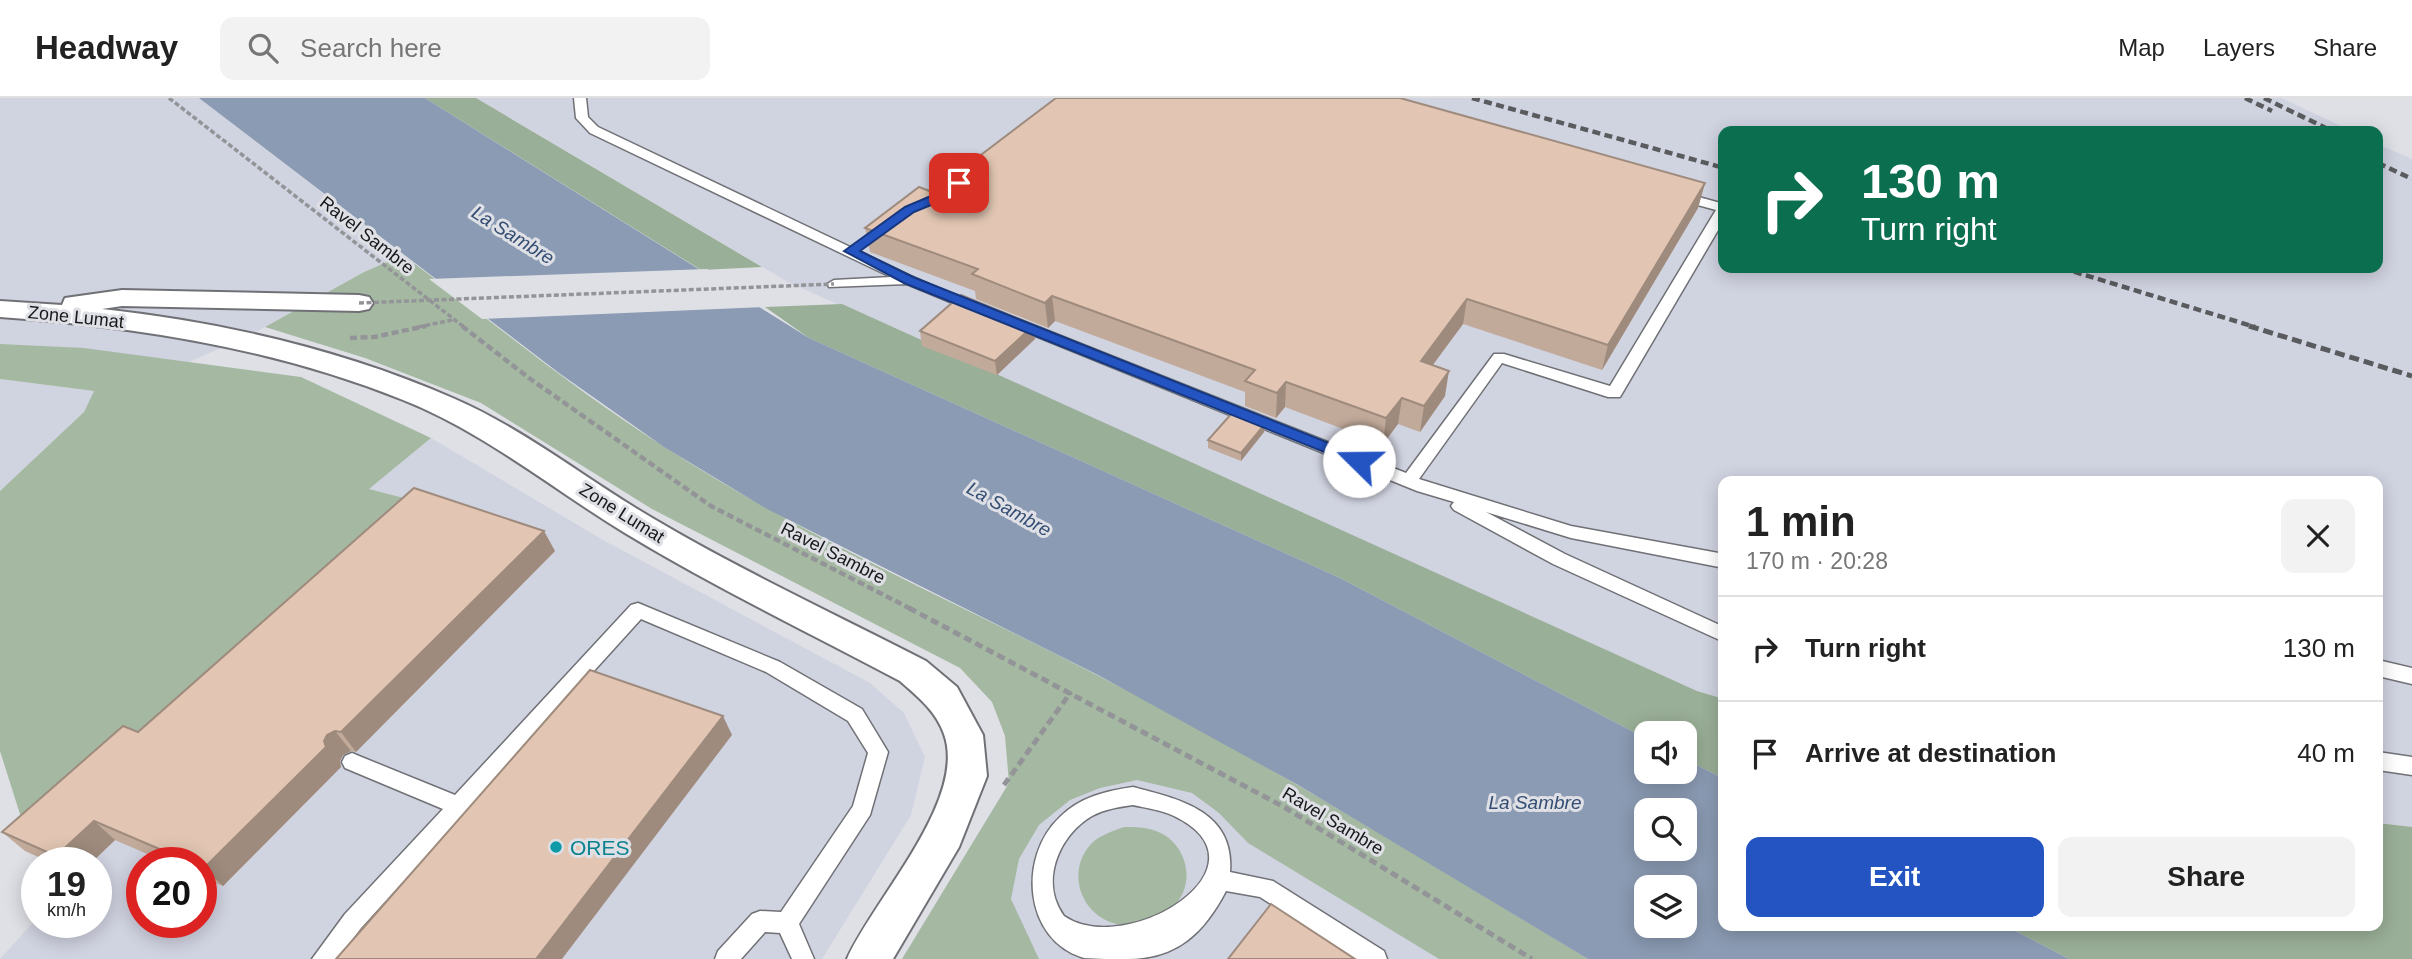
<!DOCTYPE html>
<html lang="en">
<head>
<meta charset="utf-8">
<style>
  :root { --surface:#fff; --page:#f2f2f2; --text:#222; --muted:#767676; --line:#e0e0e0; --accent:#2354c2 }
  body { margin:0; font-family:Helvetica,sans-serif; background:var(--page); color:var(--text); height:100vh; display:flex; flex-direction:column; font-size:26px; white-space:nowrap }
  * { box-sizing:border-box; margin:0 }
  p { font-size:23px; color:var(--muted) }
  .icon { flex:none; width:38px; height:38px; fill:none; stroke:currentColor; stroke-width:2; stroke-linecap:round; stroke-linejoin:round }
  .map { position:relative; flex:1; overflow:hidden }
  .sheet { position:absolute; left:1718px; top:378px; width:665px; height:455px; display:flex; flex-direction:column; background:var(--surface); border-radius:14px; box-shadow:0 4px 18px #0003 }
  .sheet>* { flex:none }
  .top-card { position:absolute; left:1718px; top:28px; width:665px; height:147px; border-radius:14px; box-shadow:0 4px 18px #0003; background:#0b6e4f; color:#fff; overflow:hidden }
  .tools { position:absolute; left:1634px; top:623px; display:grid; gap:14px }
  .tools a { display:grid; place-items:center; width:63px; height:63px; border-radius:14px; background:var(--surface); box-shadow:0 4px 18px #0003; font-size:35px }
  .speed { position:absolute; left:21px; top:749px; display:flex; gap:14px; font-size:35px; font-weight:700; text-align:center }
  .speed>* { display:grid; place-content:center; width:91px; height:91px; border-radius:50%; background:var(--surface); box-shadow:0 4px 18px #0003; line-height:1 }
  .speed small { font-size:18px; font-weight:400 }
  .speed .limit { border:10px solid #d22; background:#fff; color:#111 }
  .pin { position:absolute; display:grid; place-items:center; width:60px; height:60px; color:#fff; margin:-30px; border-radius:14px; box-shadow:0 4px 10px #0006 }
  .me { position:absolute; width:77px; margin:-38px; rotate:292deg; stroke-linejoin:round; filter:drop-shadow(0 0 5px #0008) }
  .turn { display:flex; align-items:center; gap:24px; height:147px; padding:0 28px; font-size:32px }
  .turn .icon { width:91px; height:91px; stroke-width:2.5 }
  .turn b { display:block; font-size:49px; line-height:60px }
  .round { display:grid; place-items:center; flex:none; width:74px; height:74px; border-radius:14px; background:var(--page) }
  .overview { display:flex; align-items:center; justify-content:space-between; height:119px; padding:0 28px }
  h1 { font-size:42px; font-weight:700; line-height:52px }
  .button { display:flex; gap:14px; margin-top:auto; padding:14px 28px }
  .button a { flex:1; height:80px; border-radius:14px; background:var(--accent); color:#fff; font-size:28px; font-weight:700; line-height:80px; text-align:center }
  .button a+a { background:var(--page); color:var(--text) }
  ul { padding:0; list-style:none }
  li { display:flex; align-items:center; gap:21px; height:105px; padding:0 28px; border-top:2px solid var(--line) }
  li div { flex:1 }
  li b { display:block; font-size:26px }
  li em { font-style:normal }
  header { display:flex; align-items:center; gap:42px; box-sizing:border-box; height:98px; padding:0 35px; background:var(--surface); border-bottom:2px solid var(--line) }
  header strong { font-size:33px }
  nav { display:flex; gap:38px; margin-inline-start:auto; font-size:24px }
  .search { width:490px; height:63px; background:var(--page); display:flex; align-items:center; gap:18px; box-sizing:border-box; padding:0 24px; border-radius:14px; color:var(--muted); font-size:26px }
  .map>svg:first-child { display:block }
</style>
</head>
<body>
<header>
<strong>Headway</strong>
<div class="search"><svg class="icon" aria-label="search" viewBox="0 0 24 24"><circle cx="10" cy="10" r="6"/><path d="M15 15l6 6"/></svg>Search here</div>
<nav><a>Map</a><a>Layers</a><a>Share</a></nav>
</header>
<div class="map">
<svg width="2412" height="861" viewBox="0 0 2412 861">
  <rect width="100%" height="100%" fill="#dfe0e6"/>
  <path fill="#d0d3e0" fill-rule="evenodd" d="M0,0H199L403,157L364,174L254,235L189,264L0,250Z
    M476,0H2281L2352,33H1724V170H2378V46L2412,61V729L2378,725V383H1724V601L1697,593L788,184Z
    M0,281L94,293L84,314L0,393Z
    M431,340L603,442L870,585L904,615L925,659L911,717L822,861H0L37,820V824H96V765H63L430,407L369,391ZM142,765H201V824H142Z
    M1098,577L1588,861H902L1021,665Z"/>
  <path fill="#a5b9a2" d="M403,157C490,222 574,292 666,350C802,438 952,502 1095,576C1264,662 1425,763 1588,861H1439L1248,745L1219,715L1192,695L1137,682L1100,690L1070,702L1039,727L1019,761L1011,801L1039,861H902L1009,685L1005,638L992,604L960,570L652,411L481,305L365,260L265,229L364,174Z
    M0,246L84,250L301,279L431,340L369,391L431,407L31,751L0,653V393L84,314L94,293L0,281Z
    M1124,729C1135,729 1146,729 1156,733C1184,743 1196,779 1178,803C1171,813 1163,816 1152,820C1146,823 1139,827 1132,827C1088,831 1061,779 1091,746C1100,737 1113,733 1124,729Z"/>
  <path fill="#9aaf97" d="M425,0H476L762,169L701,172Z
    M842,206L1697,593L1724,601V681L1685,661V635H1647V641L1340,480L809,240L765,209Z
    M2378,725L2412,729V861H2069L2006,828H2378Z"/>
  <path fill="#8b9bb3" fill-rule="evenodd" d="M199,0H425L809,240L1340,480L1647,641V674H1685V661L1724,681V828H2006L2069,861H1588L1298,687L1098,577L767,411L664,349L559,275ZM1647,712H1685V751H1647ZM1647,789H1685V828H1647Z"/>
  <path fill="#dfe0e6" d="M707,171L766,209L482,221L429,181Z"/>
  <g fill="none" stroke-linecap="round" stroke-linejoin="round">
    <defs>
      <path id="service" d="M574,0H586L588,19L598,29L911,178L984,210L982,213H972L907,186L829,189L827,186L834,182L891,179L590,35L576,20Z
        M1677,93L1724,106V122L1620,299H1608L1502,265L1419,381L1571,428L1724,456V470L1571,440L1486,414L1565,456L1724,529V544L1553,466L1454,412L1451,408L1454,404L1417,393L1008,227L1006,224L1008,221H1018L1406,375L1494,256H1504L1610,288L1716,112L1672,100V94Z
        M638,505L780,564L862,611L888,654L870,717L799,826L814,861H792L780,835L765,834L741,861H715L718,853L752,816L760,813L781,814L853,708L868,655L848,623L766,574L641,521L361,830L337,861H312L345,816L443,711L345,670L342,664L345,658L352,655L359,658L455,697L631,507Z
        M2378,562L2412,570V586L2378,578Z
        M2378,654L2412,659V677L2378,672Z
        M1133,689C1179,701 1235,713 1230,774L1273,783L1384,853L1387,861H1356L1260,799L1226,793C1204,835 1177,861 1127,861C1114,861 1097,861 1084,860C1023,842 1018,758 1060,719C1080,699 1106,693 1133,689ZM1133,707C1146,710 1162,712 1174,718C1277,768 1127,861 1064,818C1039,784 1059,737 1092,718C1105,711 1119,709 1133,707Z"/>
      <path id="minor" d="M122,192L359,197L369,199L373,205L369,211L359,213L122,208L102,211C222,224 344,252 455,301C526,332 587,382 654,421C742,473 835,516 926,563L957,589L977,626L983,637L987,678L959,749L893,861H847C873,802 968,702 944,636C936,613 918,599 900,583C808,534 714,489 625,435C551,390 484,334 403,302C274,250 138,229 0,219V203L62,207L65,200Z"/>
    </defs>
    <use href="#service" stroke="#707176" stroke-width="3"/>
    <use href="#minor" stroke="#707176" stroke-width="4"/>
    <path stroke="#939498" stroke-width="3.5" stroke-dasharray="5 2.5" stroke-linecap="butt" d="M169,0L464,229
      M418,229L452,222"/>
    <path stroke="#939498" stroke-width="4.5" stroke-dasharray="7 3.5" stroke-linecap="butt" d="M462,228L529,280L711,408L913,512
      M350,240L374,239L426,228"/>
    <path stroke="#939498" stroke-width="5" stroke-dasharray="8 4.5" stroke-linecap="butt" d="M909,510L1284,709L1532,861
      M1004,687L1071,594"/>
    <use href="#service" fill="#fff" fill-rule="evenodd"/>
    <use href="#minor" fill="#fff" fill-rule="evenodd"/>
    <path stroke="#5a5b5e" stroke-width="4.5" stroke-dasharray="8 4.5" stroke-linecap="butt" d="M1472,0L1724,70
      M2245,0L2272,13
      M2264,0L2332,33
      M2378,65L2412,81
      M2062,170L2255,229"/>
    <path stroke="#5a5b5e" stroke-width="5" stroke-dasharray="10 5" stroke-linecap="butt" d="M2249,228L2412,278"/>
    <path stroke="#939498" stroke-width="3.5" stroke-dasharray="5 2.5" stroke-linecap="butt" d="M359,205L834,186"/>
  </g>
  <path fill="#c2aa9a" d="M1705,85L1698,110L1602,272L1463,226L1433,267L1445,298L1420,334L1398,326L1383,346L1285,309L1276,320L1245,308V294L1055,223L1048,230L976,201L975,193L870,154L865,130L932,94Z
    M920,233L1035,241L997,277L922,248Z
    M1265,326L1264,334L1241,363L1208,350V342Z
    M555,453L356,654L351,653L343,657L340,663L341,669L223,788L201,779V765H168L115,742L91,765H52L25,753L2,734L138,634Z"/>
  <path fill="#9e8b7d" d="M1705,85L1698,110L1602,272L1608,247Z
    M1052,198L1055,223L1048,230L1045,205Z
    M1467,201L1463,226L1417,288L1421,263Z
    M1034,227L1035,241L997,277L995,263Z
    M1449,273L1445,298L1420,334L1424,308Z
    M1286,284L1285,309L1276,320L1277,295Z
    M1402,300L1398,326L1383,346L1386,320Z
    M1265,326L1264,334L1241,363V355Z
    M544,433L555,453L356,654L341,634Z
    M723,618L732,637L562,861H536Z
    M335,633L351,653L343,657L340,663L341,669L223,788L204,770L324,643L327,637Z
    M94,723L115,742L91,765H64L56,758Z"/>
  <path fill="#e2c6b3" stroke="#9e8b7d" stroke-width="2" d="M1056,0H1400L1705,85L1608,247L1467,201L1421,263L1449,273L1424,308L1402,300L1386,320L1286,284L1277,295L1245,283L1255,272L1052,198L1045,205L972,176L978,171L865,130L919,89L932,94Z
    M961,197L1034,227L995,263L920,233Z
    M1233,314L1265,326L1241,355L1208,342Z
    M414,390L544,433L341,634L335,633L327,637L324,643L326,649L204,770L201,768V765H192L94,723L56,758L2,734L123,628L138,634Z
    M590,572L723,618L536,861H336Z
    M1271,806L1355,861H1228Z"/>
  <path fill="#2354c2" stroke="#17377e" stroke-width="2" d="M959,81L965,85L946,101L914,114L860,153L913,179L1364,359L1366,363L1364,366H1354L904,185L844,153L905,109L938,95Z"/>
  <circle fill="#0f9aa8" stroke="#dfe0e6" stroke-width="2.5" cx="556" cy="749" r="7"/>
  <g text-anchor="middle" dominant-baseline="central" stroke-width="6" stroke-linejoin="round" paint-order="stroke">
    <g font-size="18" fill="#17181a" stroke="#dfe0e6">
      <text transform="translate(367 137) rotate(38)">Ravel Sambre</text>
      <text transform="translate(76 219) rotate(6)">Zone Lumat</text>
      <text transform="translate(622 415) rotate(32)">Zone Lumat</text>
      <text transform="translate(833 455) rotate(27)">Ravel Sambre</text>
      <text transform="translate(1333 723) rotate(31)">Ravel Sambre</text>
    </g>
    <g font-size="19" font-style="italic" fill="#344d73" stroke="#dfe0e6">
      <text transform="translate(513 137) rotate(32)">La Sambre</text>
      <text transform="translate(1009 411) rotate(29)">La Sambre</text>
      <text x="1535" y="704">La Sambre</text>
    </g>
    <g font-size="21" fill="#0d838f" stroke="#dfe0e6" text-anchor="start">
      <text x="570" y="749">ORES</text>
    </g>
  </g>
</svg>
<div class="tools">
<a><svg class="icon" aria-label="sound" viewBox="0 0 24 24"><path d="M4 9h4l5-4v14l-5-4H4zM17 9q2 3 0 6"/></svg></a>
<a><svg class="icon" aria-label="search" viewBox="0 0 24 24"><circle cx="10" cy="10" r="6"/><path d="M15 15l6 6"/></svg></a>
<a><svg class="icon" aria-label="layers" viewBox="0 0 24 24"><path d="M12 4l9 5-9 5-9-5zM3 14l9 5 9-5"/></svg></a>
</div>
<div class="speed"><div>19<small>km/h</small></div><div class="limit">20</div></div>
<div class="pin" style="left:959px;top:85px;background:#d93025"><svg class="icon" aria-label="arrive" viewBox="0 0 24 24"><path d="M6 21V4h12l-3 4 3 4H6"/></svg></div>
<svg class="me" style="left:1359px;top:363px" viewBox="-20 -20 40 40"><circle r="19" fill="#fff"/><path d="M0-13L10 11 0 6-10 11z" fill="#2354c2"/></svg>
<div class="top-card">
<div class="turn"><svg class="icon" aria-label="right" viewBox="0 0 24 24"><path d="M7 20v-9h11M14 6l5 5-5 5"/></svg><div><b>130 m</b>Turn right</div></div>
</div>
<section class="sheet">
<div class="overview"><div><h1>1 min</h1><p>170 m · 20:28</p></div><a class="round"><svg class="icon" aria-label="close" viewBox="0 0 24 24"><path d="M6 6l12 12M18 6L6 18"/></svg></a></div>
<ul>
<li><svg class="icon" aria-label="right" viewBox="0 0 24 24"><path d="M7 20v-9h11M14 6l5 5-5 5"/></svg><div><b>Turn right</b></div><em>130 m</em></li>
<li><svg class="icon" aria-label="arrive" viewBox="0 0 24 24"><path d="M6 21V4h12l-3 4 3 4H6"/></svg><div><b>Arrive at destination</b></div><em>40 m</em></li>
</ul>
<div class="button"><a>Exit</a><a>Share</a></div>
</section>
</div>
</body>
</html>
